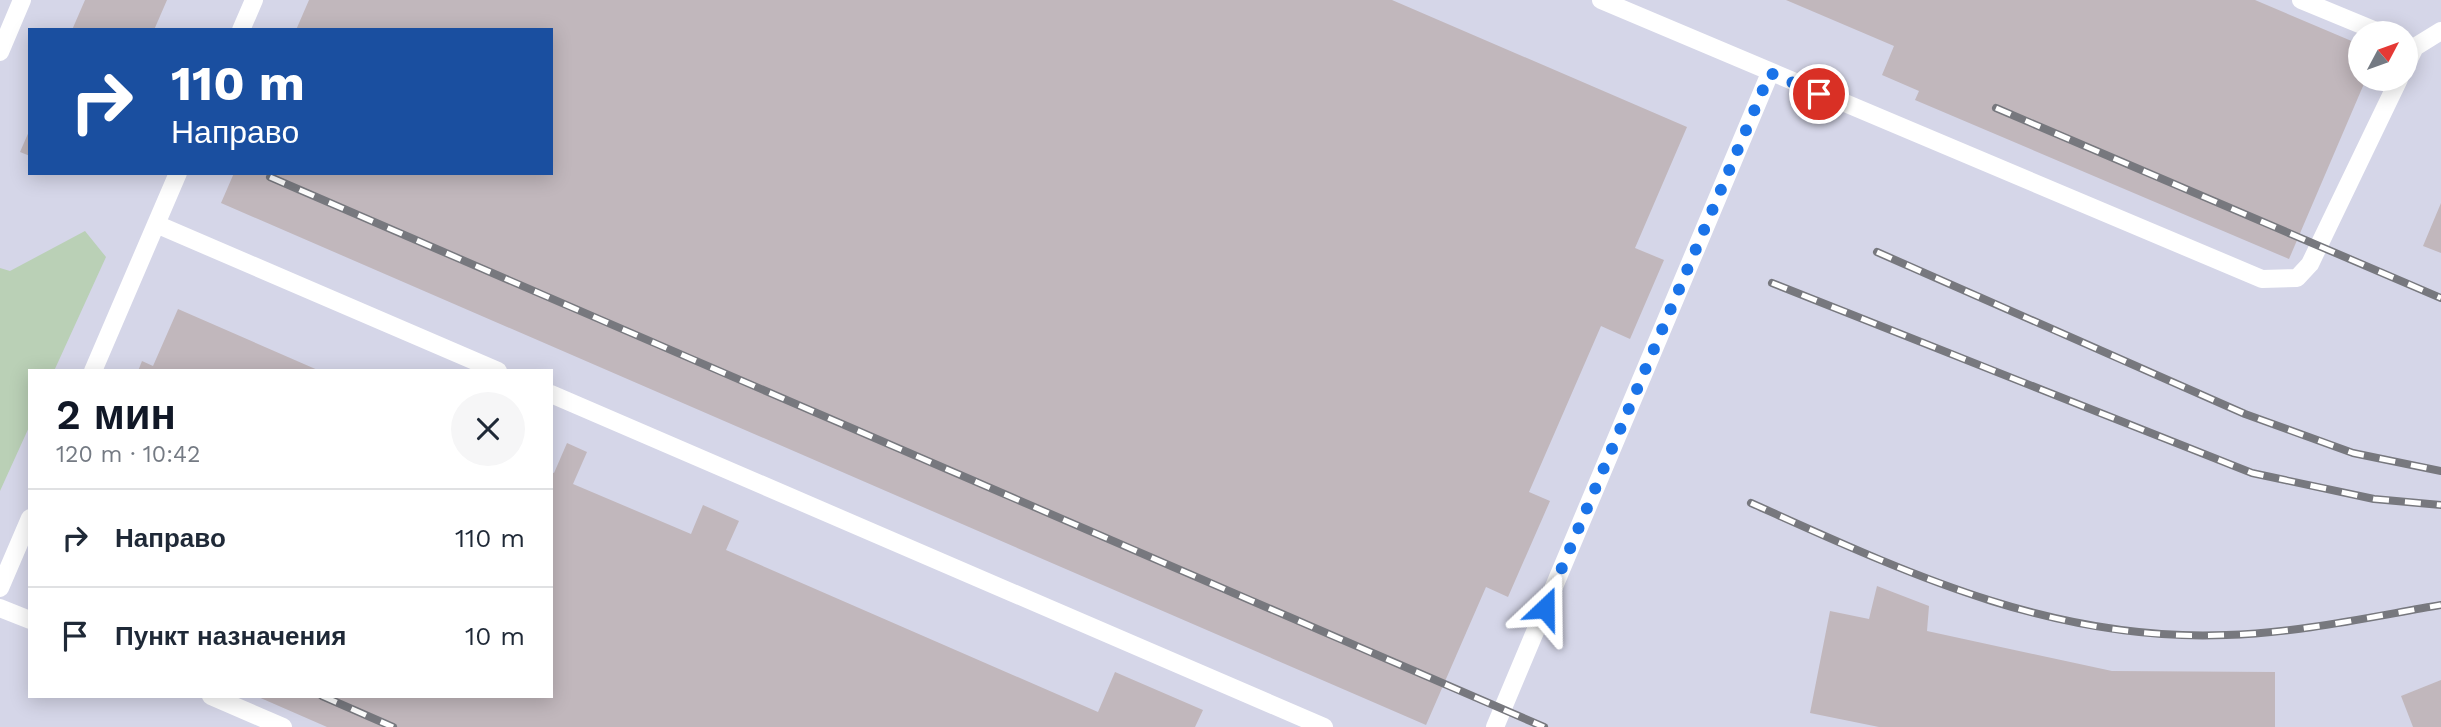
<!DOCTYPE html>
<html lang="ru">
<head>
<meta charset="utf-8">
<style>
  :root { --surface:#fff; --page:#f6f6f7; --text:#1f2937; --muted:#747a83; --line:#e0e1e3; --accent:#111827 }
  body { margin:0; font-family:"Work Sans",sans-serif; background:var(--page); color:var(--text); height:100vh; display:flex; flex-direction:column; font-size:26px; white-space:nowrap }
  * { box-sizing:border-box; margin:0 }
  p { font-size:23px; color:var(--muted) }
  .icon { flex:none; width:38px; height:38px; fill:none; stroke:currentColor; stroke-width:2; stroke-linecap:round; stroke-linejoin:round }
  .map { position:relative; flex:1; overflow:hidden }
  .drawer { position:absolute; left:28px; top:369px; width:525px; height:329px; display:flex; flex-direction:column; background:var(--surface); border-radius:0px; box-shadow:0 4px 18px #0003 }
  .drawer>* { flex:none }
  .banner { position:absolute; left:28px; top:28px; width:525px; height:147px; border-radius:0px; box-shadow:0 4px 18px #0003; background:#1a4fa0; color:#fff; overflow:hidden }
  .needle { width:46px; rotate:49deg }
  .buttons { position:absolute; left:2348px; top:21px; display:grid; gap:14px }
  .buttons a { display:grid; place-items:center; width:70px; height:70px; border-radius:50%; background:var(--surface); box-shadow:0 4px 18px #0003; font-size:35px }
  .pin { position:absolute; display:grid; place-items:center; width:60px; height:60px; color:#fff; margin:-30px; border:4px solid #fff; border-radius:50%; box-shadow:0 2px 7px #0007 }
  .me { position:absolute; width:77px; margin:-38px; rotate:23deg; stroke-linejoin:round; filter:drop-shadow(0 0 5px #0008) }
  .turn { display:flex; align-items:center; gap:24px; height:147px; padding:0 28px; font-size:32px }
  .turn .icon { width:91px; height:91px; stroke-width:2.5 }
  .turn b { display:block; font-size:49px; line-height:60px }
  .round { display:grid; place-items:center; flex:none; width:74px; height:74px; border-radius:37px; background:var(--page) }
  .summary { display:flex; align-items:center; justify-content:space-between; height:119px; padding:0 28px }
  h1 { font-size:42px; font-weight:600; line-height:52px; color:var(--accent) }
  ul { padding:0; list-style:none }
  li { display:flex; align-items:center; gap:21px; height:98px; padding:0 28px; border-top:2px solid var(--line) }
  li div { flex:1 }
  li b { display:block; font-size:26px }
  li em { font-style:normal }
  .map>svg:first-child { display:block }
</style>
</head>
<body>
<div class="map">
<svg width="2441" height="727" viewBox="0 0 2441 727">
  <rect width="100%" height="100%" fill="#dfe0ea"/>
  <path fill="#d5d6e8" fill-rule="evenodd" d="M0,0H2441V727H0ZM30,30H551V173H30ZM2361,33H2406V79H2361ZM30,371H551V696H30Z"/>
  <path fill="#bad0b6" d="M85,231L106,257L54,371H30V425L0,491V268L10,271Z"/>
  <path fill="#c1b7bc" d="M85,0H167L154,30H72Z
    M309,0H1392L1687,127L1635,248L1664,260L1630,339L1601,326L1529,492L1550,501L1508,597L1486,587L1426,725L221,203L234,173H551V30H296Z
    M1786,0H2255L2361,45V79H2366L2289,259L1915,100L1919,91L1882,75L1894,46Z
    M30,129V156L20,152Z
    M2441,203V253L2423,246Z
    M178,309L320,371H138L142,361L153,366Z
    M567,443L587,452L573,484L691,534L703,505L739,521L726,550L1098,712L1115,672L1203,710L1195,727H327L256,696H551V472L554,473Z
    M1877,586L1929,606L1927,631L2112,671L2275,672V727H1879L1810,713L1830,611L1869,619Z
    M2441,680V727H2413L2401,696Z"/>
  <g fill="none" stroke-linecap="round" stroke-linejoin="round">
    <path stroke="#fff" stroke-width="18" d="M1601,0L2262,279L2297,278L2310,264L2399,79
      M2301,0L2381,33
      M241,30L254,0
      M0,52L22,0
      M2406,65L2415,47L2441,31
      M156,224L498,371
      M93,371L178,173
      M551,394L1324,727
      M0,588L30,518
      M0,608L30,620
      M211,696L283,727
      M1495,727L1770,73"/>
    <defs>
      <path id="rail" d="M1996,108L2441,298
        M270,177L1544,727
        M1877,252L2245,414L2353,453L2441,471
        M1772,283L2252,473L2374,499L2441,505
        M1751,503C1905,572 2052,642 2226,635C2298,633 2370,617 2441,605
        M322,696L393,727"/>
    </defs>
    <use href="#rail" stroke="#77787e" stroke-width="8"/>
    <use href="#rail" stroke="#fff" stroke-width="5" stroke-dasharray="16" stroke-linecap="butt"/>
  </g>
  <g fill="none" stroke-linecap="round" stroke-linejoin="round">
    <path stroke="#1a73e8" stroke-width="12" stroke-dasharray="0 21.6" d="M1545,608L1770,73L1819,94"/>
  </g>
</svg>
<div class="buttons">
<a><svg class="needle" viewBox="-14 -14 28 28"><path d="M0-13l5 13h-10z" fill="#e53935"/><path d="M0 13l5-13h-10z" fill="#747a83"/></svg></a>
</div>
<div class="pin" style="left:1819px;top:94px;background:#d93025"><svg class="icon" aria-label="arrive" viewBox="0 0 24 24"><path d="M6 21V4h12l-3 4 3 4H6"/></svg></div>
<svg class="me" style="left:1545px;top:608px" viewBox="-20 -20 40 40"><path d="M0-17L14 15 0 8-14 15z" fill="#1a73e8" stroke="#fff" stroke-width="4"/></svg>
<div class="banner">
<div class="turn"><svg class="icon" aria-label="right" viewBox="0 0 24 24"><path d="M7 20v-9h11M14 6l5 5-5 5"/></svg><div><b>110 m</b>Направо</div></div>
</div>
<section class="drawer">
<div class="summary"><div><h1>2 мин</h1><p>120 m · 10:42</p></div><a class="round"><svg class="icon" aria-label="close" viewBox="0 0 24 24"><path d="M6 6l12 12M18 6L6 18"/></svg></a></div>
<ul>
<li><svg class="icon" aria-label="right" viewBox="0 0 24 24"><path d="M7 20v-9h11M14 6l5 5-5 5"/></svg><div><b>Направо</b></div><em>110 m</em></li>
<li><svg class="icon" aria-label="arrive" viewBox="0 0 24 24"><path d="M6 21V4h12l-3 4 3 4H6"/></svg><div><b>Пункт назначения</b></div><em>10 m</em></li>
</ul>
</section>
</div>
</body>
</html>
